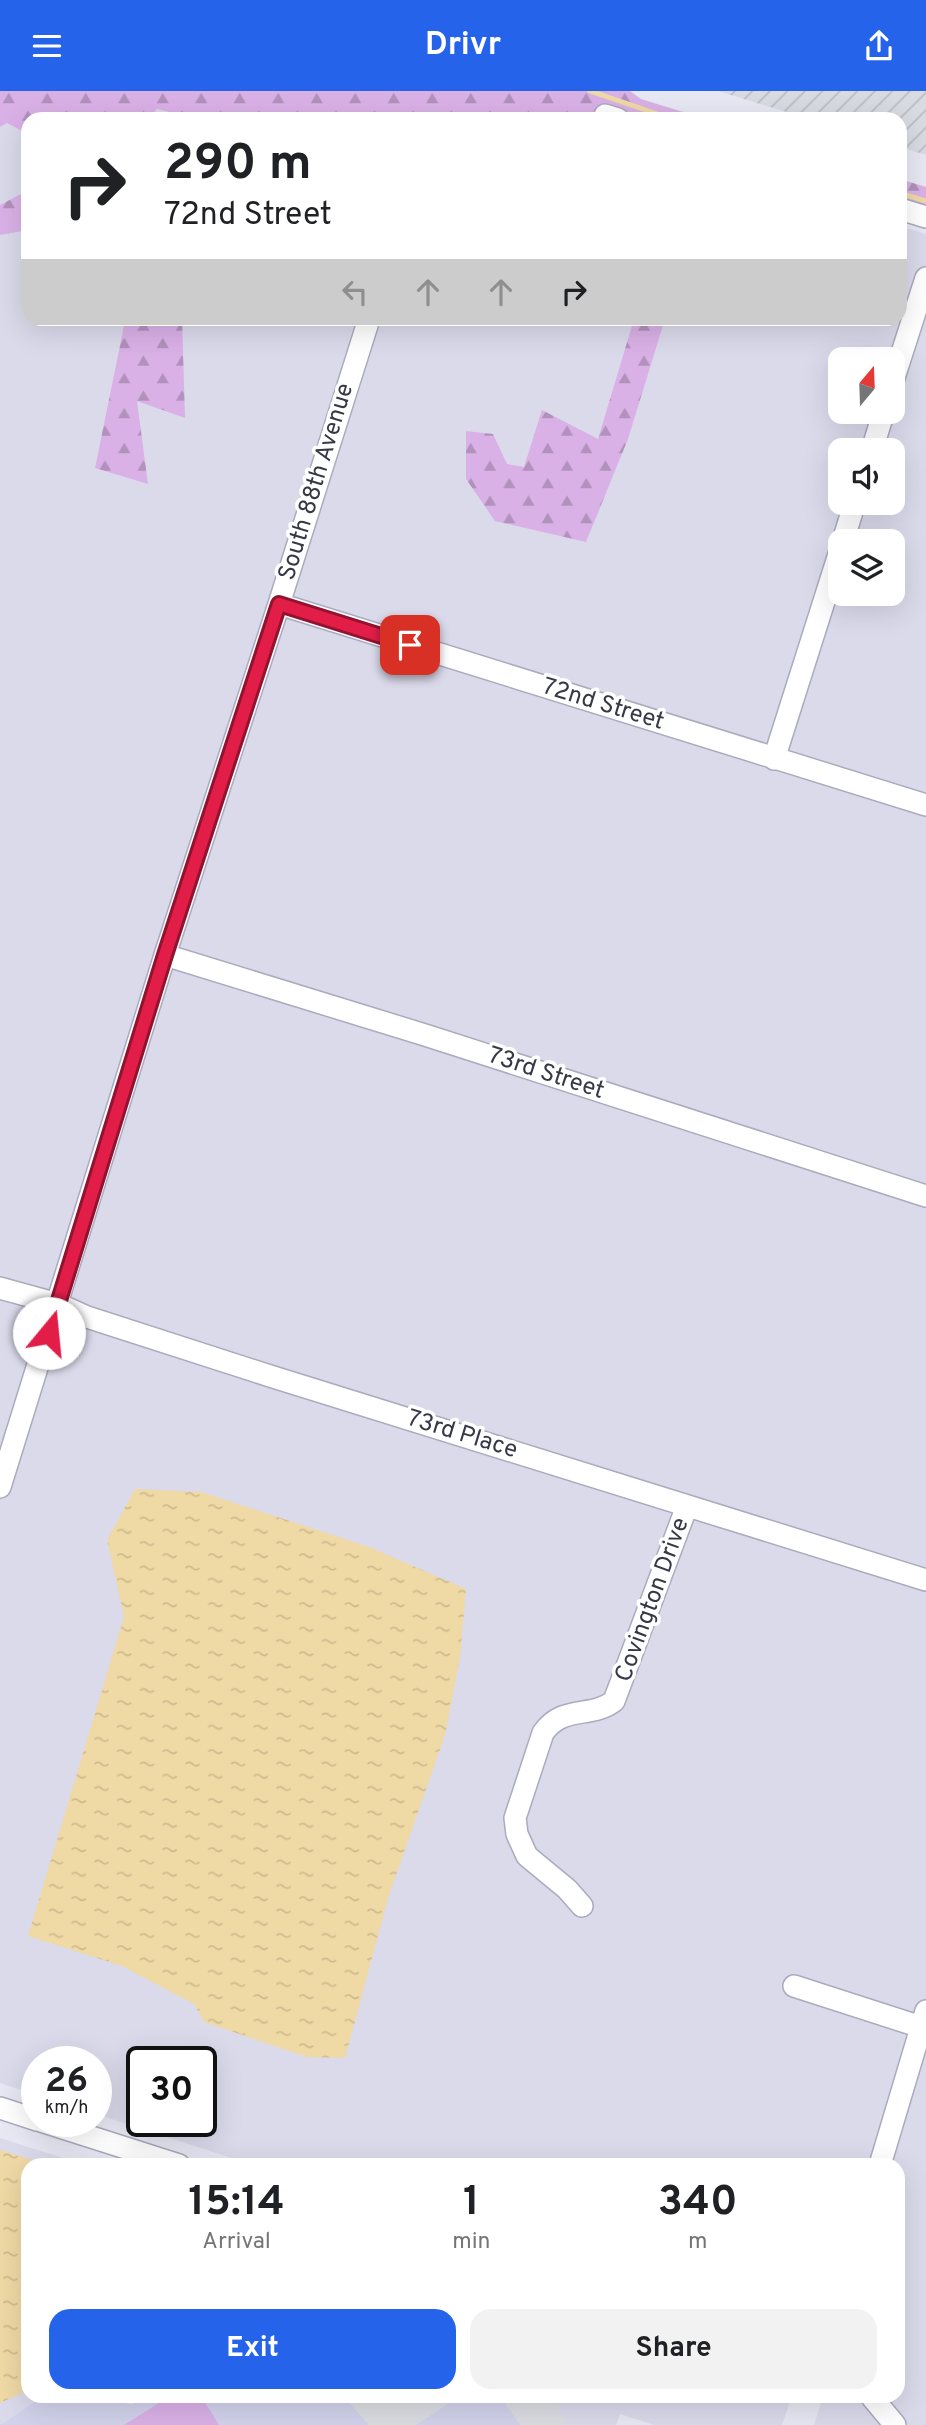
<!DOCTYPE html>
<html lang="en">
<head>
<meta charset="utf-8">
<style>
  :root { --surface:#fff; --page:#f2f2f2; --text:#202124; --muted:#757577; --accent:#2563eb }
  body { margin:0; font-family:Overpass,sans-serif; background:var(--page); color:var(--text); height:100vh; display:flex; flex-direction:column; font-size:26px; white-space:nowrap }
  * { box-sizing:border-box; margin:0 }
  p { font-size:23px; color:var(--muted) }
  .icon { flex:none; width:38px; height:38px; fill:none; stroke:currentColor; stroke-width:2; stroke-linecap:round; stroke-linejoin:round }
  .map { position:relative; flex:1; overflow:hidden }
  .panel { position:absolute; left:21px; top:2067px; width:884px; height:245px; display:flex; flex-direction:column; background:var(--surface); border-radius:21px; box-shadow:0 7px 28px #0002 }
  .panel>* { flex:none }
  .banner { position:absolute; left:21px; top:21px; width:886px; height:214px; border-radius:21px; box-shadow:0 7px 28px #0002; background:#fff; color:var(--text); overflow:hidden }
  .needle { width:46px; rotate:19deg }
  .controls { position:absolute; left:828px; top:256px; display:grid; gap:14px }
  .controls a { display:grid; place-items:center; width:77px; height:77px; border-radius:14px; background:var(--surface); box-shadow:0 7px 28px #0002; font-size:35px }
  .speed { position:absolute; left:21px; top:1955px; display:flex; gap:14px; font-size:35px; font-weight:700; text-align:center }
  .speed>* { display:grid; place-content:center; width:91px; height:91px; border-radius:50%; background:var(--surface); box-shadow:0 7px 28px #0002; line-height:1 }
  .speed small { font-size:18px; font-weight:400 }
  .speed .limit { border:4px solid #111; border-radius:10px; background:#fff; color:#111 }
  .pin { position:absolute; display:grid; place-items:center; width:60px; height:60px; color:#fff; margin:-30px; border-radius:14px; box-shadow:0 4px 10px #0006 }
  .me { position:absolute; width:77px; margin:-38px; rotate:17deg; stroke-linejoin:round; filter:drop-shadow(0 0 5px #0008) }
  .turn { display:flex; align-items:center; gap:24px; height:147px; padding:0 28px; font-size:32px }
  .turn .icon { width:91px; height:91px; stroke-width:2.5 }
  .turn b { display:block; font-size:49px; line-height:60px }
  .lanes { display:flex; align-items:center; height:66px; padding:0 28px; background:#0003; justify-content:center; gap:35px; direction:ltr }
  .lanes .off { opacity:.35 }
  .eta { display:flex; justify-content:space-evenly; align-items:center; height:119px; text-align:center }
  .eta b { font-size:42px; font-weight:700; line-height:49px }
  .action { display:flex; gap:14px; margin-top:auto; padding:14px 28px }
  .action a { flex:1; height:80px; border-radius:21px; background:var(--accent); color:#fff; font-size:28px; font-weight:700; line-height:80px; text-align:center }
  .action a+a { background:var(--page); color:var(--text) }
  header { display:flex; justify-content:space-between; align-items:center; height:91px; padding:0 28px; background:var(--accent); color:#fff; font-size:32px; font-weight:700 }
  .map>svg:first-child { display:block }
</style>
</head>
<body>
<header><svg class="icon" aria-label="menu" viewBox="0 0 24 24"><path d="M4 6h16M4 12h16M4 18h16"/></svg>Drivr<svg class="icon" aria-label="share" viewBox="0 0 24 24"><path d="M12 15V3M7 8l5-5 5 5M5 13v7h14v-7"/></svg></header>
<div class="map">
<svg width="926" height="2334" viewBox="0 0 926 2334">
  <defs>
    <pattern id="industrial-furrows" width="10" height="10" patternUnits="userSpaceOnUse" patternTransform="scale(1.75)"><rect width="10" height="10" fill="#d9dbe3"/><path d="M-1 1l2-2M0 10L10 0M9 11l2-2" fill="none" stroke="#bbbdc4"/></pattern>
    <pattern id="forest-firs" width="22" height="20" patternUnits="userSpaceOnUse" patternTransform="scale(1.75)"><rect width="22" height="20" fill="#dab1e7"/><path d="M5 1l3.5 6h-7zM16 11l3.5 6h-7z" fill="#b291bd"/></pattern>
    <pattern id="water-ripples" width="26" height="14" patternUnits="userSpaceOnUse" patternTransform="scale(1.75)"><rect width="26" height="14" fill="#efd9a5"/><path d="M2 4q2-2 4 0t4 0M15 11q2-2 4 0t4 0" fill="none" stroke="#cebb8f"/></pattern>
  </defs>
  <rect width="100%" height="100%" fill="#e8e8f4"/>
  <path fill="#dadaeb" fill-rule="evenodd" d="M0,0L554,28H28V228H900V135L926,143V2334H814L823,2305H898V2074H253L96,2023V1970H37V2004L0,1992ZM840,268H892V320H840ZM840,359H892V411H840ZM840,450H892V502H840ZM142,1970H201V2030H142Z
    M0,2047L85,2074H28V2305H43L0,2334Z
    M556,2305H792L782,2334H654L620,2323L616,2334H566Z"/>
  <path fill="url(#industrial-furrows)" d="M718,0H926V64L900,56V28H809Z"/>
  <path fill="#d2d2ec" d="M43,2305H76L132,2313L146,2305H556L566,2334H0Z"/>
  <path fill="url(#forest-firs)" d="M0,0H630L641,8L706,28H198L157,18L149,28H28V43L7,32L0,36Z
    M28,53V139L0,144V114L25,101Z
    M900,88L926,96V118L900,110Z
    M122,228H182L185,327L137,310L148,393L95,377L124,235Z
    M634,228H665L628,348L586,451L495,430L466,388V340L493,343L507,373L524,376L542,319L598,348Z"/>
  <path fill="#dab1e7" d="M170,2305H201L219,2334H124Z"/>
  <path fill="#dcdde2" d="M343,2305H460L416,2334H369Z
    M500,2305H556L566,2334H520Z"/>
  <path fill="url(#water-ripples)" d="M135,1398L201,1401L369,1456L466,1498L460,1567L445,1644L389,1804L345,1967L307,1966L204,1931L194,1913L122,1875L28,1845L124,1526L107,1449Z
    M0,2059L49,2074H28V2299L0,2312Z"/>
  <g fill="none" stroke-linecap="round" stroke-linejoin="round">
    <path stroke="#efd9a5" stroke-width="5" d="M590,0L672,28
      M900,102L926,110"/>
    <defs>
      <path id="minor" d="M605,24L618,28
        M900,118L926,126
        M892,293L926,187
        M872,359L884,320
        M843,450L855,411
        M279,513L926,714
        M774,668L840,460
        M165,864L425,944L926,1105
        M0,1197L58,1213L87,1226L270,1285L926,1489
        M0,1396L165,864L279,513L369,228
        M582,1815L567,1798L527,1765L517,1743L515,1727L543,1642C563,1613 591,1628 614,1610L687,1415
        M794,1895L921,1936
        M0,2017L37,2029
        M41,2030L179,2074
        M880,2074L926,1920
        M871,2305L895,2334"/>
    </defs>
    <use href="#minor" stroke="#aaabbf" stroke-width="24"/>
    <use href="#minor" stroke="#fff" stroke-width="21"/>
  </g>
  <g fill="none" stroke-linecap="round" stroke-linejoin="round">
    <defs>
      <path id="route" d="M49,1242L165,864L279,513L410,554"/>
    </defs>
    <use href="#route" stroke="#92132f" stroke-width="18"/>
    <use href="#route" stroke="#e11d48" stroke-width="12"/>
  </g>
  <g text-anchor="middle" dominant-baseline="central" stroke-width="7" stroke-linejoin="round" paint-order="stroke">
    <g font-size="24" fill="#373847" stroke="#fff">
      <text transform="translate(317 391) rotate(-73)">South 88th Avenue</text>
      <text transform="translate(603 614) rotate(17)">72nd Street</text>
      <text transform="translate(546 983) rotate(18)">73rd Street</text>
      <text transform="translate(462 1344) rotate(17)">73rd Place</text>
      <text transform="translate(653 1509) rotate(-70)">Covington Drive</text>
    </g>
  </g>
</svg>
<div class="controls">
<a><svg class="needle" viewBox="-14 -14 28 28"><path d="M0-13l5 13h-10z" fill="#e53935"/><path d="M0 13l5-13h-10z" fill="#757577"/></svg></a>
<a><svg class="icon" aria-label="sound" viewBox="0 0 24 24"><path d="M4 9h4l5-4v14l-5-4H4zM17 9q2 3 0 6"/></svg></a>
<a><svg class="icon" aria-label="layers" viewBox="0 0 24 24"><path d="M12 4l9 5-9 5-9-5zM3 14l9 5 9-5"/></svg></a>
</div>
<div class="speed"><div>26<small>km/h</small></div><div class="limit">30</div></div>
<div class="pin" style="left:410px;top:554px;background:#d93025"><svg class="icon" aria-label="arrive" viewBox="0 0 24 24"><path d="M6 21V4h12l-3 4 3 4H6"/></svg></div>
<svg class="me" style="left:49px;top:1242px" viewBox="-20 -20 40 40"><circle r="19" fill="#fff"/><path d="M0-13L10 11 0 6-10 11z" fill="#e11d48"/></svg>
<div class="banner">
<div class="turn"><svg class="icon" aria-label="right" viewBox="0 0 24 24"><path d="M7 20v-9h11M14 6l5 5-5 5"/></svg><div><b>290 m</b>72nd Street</div></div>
<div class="lanes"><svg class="icon off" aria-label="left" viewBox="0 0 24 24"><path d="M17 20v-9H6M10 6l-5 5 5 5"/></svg><svg class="icon off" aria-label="ahead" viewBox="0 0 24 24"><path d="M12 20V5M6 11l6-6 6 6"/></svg><svg class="icon off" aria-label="ahead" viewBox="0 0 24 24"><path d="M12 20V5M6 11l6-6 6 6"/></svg><svg class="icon" aria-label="right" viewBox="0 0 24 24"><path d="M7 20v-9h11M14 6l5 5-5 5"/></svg></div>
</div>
<section class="panel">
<div class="eta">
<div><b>15:14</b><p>Arrival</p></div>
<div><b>1</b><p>min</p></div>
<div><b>340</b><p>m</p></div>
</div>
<div class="action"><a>Exit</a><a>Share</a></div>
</section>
</div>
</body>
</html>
